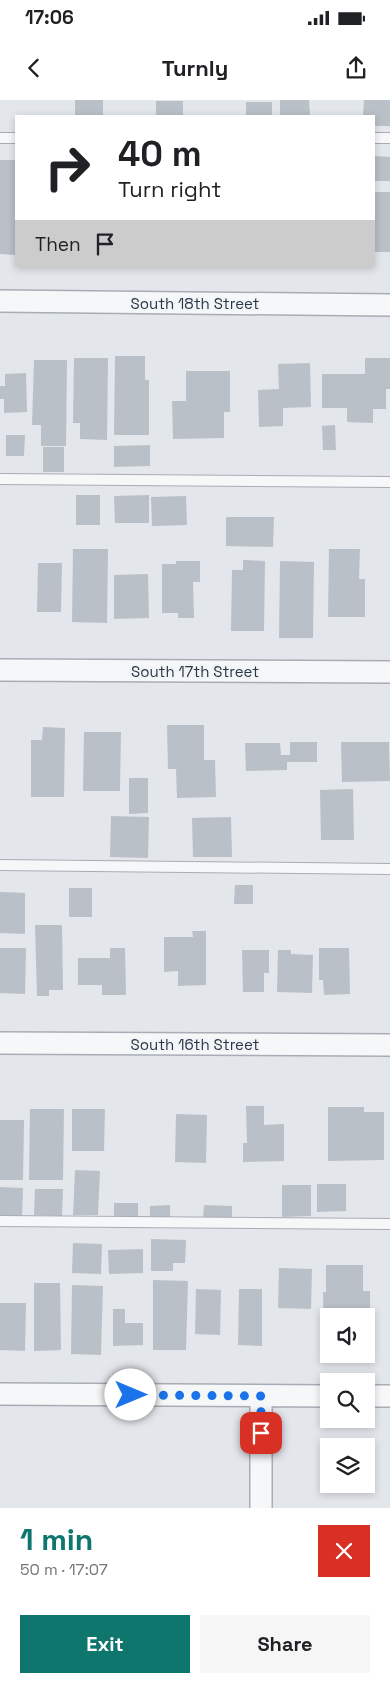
<!DOCTYPE html>
<html lang="en">
<head>
<meta charset="utf-8">
<style>
  :root { --surface:#fff; --page:#f6f6f6; --text:#202124; --muted:#757577; --accent:#0f766e }
  body { margin:0; font-family:"Space Grotesk",sans-serif; background:var(--page); color:var(--text); height:100vh; display:flex; flex-direction:column; font-size:19px; white-space:nowrap }
  * { box-sizing:border-box; margin:0 }
  p { font-size:16px; color:var(--muted) }
  .icon { flex:none; width:28px; height:28px; fill:none; stroke:currentColor; stroke-width:2; stroke-linecap:round; stroke-linejoin:round }
  .map { position:relative; height:1408px; overflow:hidden }
  .sheet { display:flex; flex-direction:column; background:var(--surface); flex:1 }
  .sheet>* { flex:none }
  .top-card { position:absolute; left:15px; top:15px; width:360px; height:152px; border-radius:0px; box-shadow:0 2px 8px #0003; background:#fff; color:var(--text); overflow:hidden }
  .fabs { position:absolute; left:320px; top:1208px; display:grid; gap:10px }
  .fabs a { display:grid; place-items:center; width:55px; height:55px; border-radius:0px; background:var(--surface); box-shadow:0 2px 8px #0003; font-size:25px }
  .pin { position:absolute; display:grid; place-items:center; width:42px; height:42px; color:#fff; margin:-21px; border-radius:10px; box-shadow:0 2px 8px #0006 }
  .me { position:absolute; width:55px; margin:-28px; rotate:90deg; stroke-linejoin:round; filter:drop-shadow(0 0 4px #0008) }
  .turn { display:flex; align-items:center; gap:18px; height:105px; padding:0 20px; font-size:22px }
  .turn .icon { width:65px; height:65px; stroke-width:2.5 }
  .turn b { display:block; font-size:35px; line-height:42px }
  .then { display:flex; align-items:center; height:48px; padding:0 20px; background:#0003; gap:10px; font-size:19px }
  .round { display:grid; place-items:center; flex:none; width:52px; height:52px; border-radius:0px; background:var(--page) }
  .head { display:flex; align-items:center; justify-content:space-between; height:85px; padding:0 20px }
  h1 { font-size:30px; font-weight:800; line-height:38px; color:var(--accent) }
  .button { display:flex; gap:10px; margin-top:auto; padding:10px 20px }
  .button a { flex:1; height:58px; border-radius:0px; background:var(--accent); color:#fff; font-size:20px; font-weight:800; line-height:58px; text-align:center }
  .button a+a { background:var(--page); color:var(--text) }
  .status { display:flex; justify-content:space-between; align-items:center; height:35px; padding:0 25px; background:var(--surface); direction:ltr }
  .status svg { height:14px; fill:currentColor }
  header { display:flex; justify-content:space-between; align-items:center; height:65px; padding:0 20px; background:var(--surface); font-size:22px; font-weight:800 }
  .map>svg:first-child { display:block }
</style>
</head>
<body>
<div class="status"><b>17:06</b><svg viewBox="0 0 49 12"><path d="M0 12V9h3v3zM5 12V6h3v6zM10 12V3h3v9zM15 12V0h3v12zM26 1h20v11H26zM47 4h2v5h-2z"/></svg></div>
<header><svg class="icon" aria-label="back" viewBox="0 0 24 24"><path d="M15 5l-7 7 7 7"/></svg>Turnly<svg class="icon" aria-label="share" viewBox="0 0 24 24"><path d="M12 15V3M7 8l5-5 5 5M5 13v7h14v-7"/></svg></header>
<div class="map">
<svg width="390" height="1408" viewBox="0 0 390 1408">
  <rect width="100%" height="100%" fill="#e3e6eb"/>
  <path fill="#bac0c8" d="M75,0H103V16H75Z
    M280,0H309L310,16H280Z
    M364,0H390V26H374V16H363Z
    M156,1H183V16H156Z
    M246,2H272V16H246Z
    M374,56L390,57V81H374Z
    M0,60H16V155L0,154Z
    M374,92H390V152H374Z
    M115,256H145V280H149V335H114Z
    M74,258H108L107,340L80,339V323H73Z
    M365,258H390V289H386V309H373V323L347,322V308H322V274H365Z
    M34,260H67L66,346H41V325H32Z
    M310,263L311,307L283,308V326L259,327L258,290L279,289L278,264Z
    M186,271H230V312H224V338L173,339L172,301H186Z
    M26,273L27,312L4,313V299H0V286H5V274Z
    M335,325L336,350H323L322,326Z
    M6,335H25L24,356H6Z
    M150,345V366L114,367V346Z
    M43,347H64V372H43Z
    M76,395H100V425H76Z
    M149,395V423H115L114,396Z
    M186,396L187,425L152,426L151,397Z
    M226,417H274L273,447L226,446Z
    M73,449H108L107,523L72,522Z
    M329,449H360L359,479H365V517H328Z
    M243,460L265,461L264,531H231L232,470H243Z
    M176,461H200V482H193L194,518H178V513H162V464H176Z
    M280,461L314,462L313,538H279Z
    M38,463H62L61,512H37Z
    M148,474L149,518L114,519V475Z
    M167,625H204V660H215L216,697L177,698L176,669H168Z
    M43,627L65,628L64,697H31V640H42Z
    M84,632H121L120,691H83Z
    M290,642H317V662H287V670L246,671L245,643H280L281,655H290Z
    M341,642H389L390,681L342,682Z
    M129,678H148V713L129,714Z
    M353,689L354,740H321L320,690Z
    M111,716L149,717L148,758L110,757Z
    M231,717L232,757H193L192,718Z
    M235,785H253V804H234Z
    M69,788H92V817H69Z
    M0,792L25,793V834L0,833Z
    M35,825H62L63,890H49V896H37Z
    M192,831H206V885L178,886V871L164,872V837H193Z
    M0,848H26L25,894L0,893Z
    M110,848H125L126,895H102V885H78V858H110Z
    M319,848H349L350,894L324,895L323,880H319Z
    M242,850H269V873H264V892H243Z
    M278,850H291V854L313,855L312,893L277,892Z
    M246,1006H264V1025L284,1024V1061L243,1062V1043H247Z
    M328,1007H364V1012H384V1060L328,1061Z
    M30,1009H64L63,1080H29Z
    M72,1009H105L104,1051H72Z
    M176,1014L207,1015L206,1063L175,1062Z
    M0,1020H24L23,1080H0Z
    M75,1070L100,1071L98,1115H73Z
    M317,1084H346V1111L317,1112Z
    M282,1085H311V1116L282,1117Z
    M0,1087L23,1088L22,1117L0,1116Z
    M35,1089H63L62,1116L34,1115Z
    M114,1103H138V1120L114,1119Z
    M170,1105V1120H150V1106Z
    M204,1105L232,1106V1120L203,1119Z
    M151,1139L186,1140L185,1163H173V1171H151Z
    M73,1143L102,1144L101,1174L72,1173Z
    M143,1149V1173L109,1174L108,1150Z
    M326,1165H363V1191H370V1249H366V1216H329V1250H324L323,1192H326Z
    M279,1168L312,1169L311,1209L278,1208Z
    M153,1180L188,1181L186,1250H153Z
    M34,1183H60L61,1250L34,1251Z
    M72,1185L103,1186L101,1255L71,1254Z
    M196,1189L221,1190L220,1235L195,1234Z
    M239,1189H262V1246L238,1245Z
    M0,1203H26L25,1251L0,1250Z
    M113,1209H125V1223H143V1245L113,1246Z"/>
  <g fill="none" stroke-linecap="round" stroke-linejoin="round">
    <defs>
      <path id="service" d="M0,38H16
        M374,38H390
        M0,379L390,382
        M0,765L390,769
        M0,1121L390,1124"/>
      <path id="minor" d="M0,201L390,205
        M0,570L390,572
        M0,943L390,945
        M0,1294L329,1296
        M261,1296V1408
        M366,1296H390"/>
    </defs>
    <use href="#service" stroke="#a8adb5" stroke-width="12"/>
    <use href="#minor" stroke="#a8adb5" stroke-width="24"/>
    <use href="#service" stroke="#f5f7f9" stroke-width="10"/>
    <use href="#minor" stroke="#f5f7f9" stroke-width="21"/>
  </g>
  <g fill="none" stroke-linecap="round" stroke-linejoin="round">
    <path stroke="#1a73e8" stroke-width="9" stroke-dasharray="0 16.2" d="M131,1295L261,1296V1333"/>
  </g>
  <g text-anchor="middle" dominant-baseline="central" stroke-width="4.5" stroke-linejoin="round" paint-order="stroke">
    <g font-size="15" fill="#2a3543" stroke="#f2f5f8">
      <text x="195" y="203">South 18th Street</text>
      <text x="195" y="571">South 17th Street</text>
      <text x="195" y="944">South 16th Street</text>
    </g>
  </g>
</svg>
<div class="fabs">
<a><svg class="icon" aria-label="sound" viewBox="0 0 24 24"><path d="M4 9h4l5-4v14l-5-4H4zM17 9q2 3 0 6"/></svg></a>
<a><svg class="icon" aria-label="search" viewBox="0 0 24 24"><circle cx="10" cy="10" r="6"/><path d="M15 15l6 6"/></svg></a>
<a><svg class="icon" aria-label="layers" viewBox="0 0 24 24"><path d="M12 4l9 5-9 5-9-5zM3 14l9 5 9-5"/></svg></a>
</div>
<div class="pin" style="left:261px;top:1333px;background:#d93025"><svg class="icon" aria-label="arrive" viewBox="0 0 24 24"><path d="M6 21V4h12l-3 4 3 4H6"/></svg></div>
<svg class="me" style="left:131px;top:1295px" viewBox="-20 -20 40 40"><circle r="19" fill="#fff"/><path d="M0-13L10 11 0 6-10 11z" fill="#1a73e8"/></svg>
<div class="top-card">
<div class="turn"><svg class="icon" aria-label="right" viewBox="0 0 24 24"><path d="M7 20v-9h11M14 6l5 5-5 5"/></svg><div><b>40 m</b>Turn right</div></div>
<div class="then">Then<svg class="icon" aria-label="arrive" viewBox="0 0 24 24"><path d="M6 21V4h12l-3 4 3 4H6"/></svg></div>
</div>
</div>
<section class="sheet">
<div class="head"><div><h1>1 min</h1><p>50 m · 17:07</p></div><a class="round" style="background:#d93025;color:#fff"><svg class="icon" aria-label="close" viewBox="0 0 24 24"><path d="M6 6l12 12M18 6L6 18"/></svg></a></div>
<div class="button"><a>Exit</a><a>Share</a></div>
</section>
</body>
</html>
